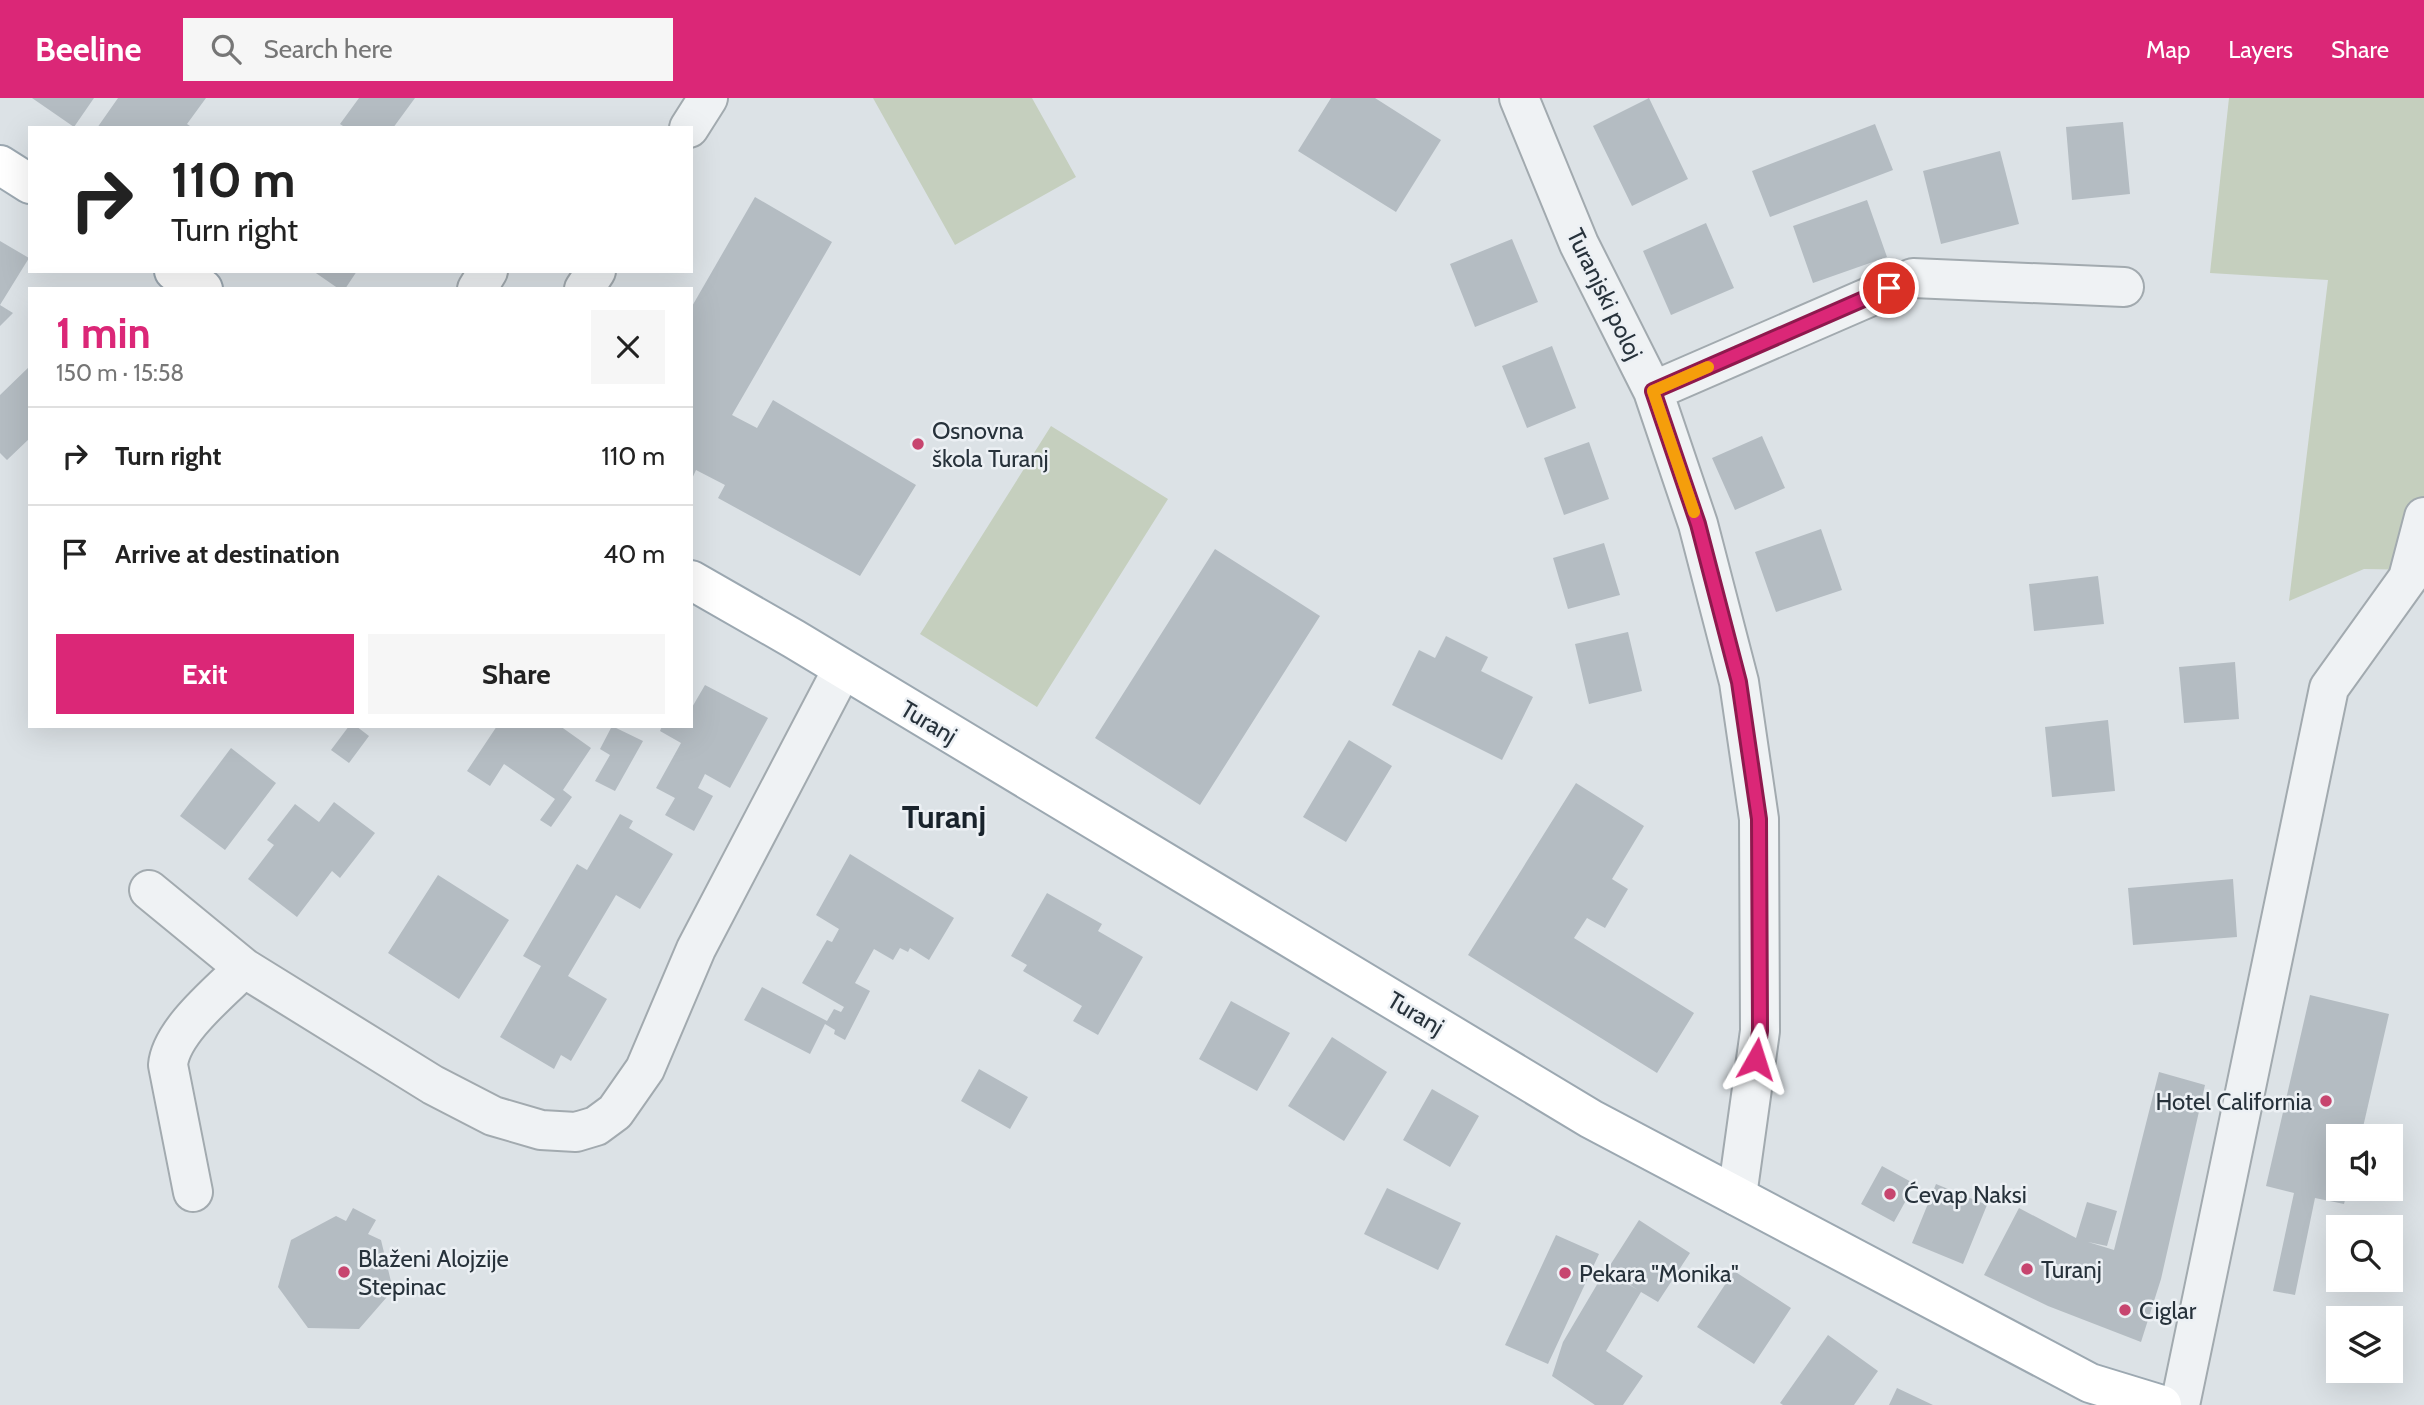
<!DOCTYPE html>
<html lang="en">
<head>
<meta charset="utf-8">
<style>
  :root { --surface:#fff; --page:#f6f6f6; --text:#222; --muted:#767676; --line:#e0e0e0; --accent:#db2777 }
  body { margin:0; font-family:Cabin,sans-serif; background:var(--page); color:var(--text); height:100vh; display:flex; flex-direction:column; font-size:26px; white-space:nowrap }
  * { box-sizing:border-box; margin:0 }
  p { font-size:23px; color:var(--muted) }
  .icon { flex:none; width:38px; height:38px; fill:none; stroke:currentColor; stroke-width:2; stroke-linecap:round; stroke-linejoin:round }
  .map { position:relative; flex:1; overflow:hidden }
  .sheet { position:absolute; left:28px; top:189px; width:665px; height:441px; display:flex; flex-direction:column; background:var(--surface); border-radius:0px; box-shadow:0 7px 28px #0002 }
  .sheet>* { flex:none }
  .banner { position:absolute; left:28px; top:28px; width:665px; height:147px; border-radius:0px; box-shadow:0 7px 28px #0002; background:#fff; color:var(--text); overflow:hidden }
  .buttons { position:absolute; left:2326px; top:1026px; display:grid; gap:14px }
  .buttons a { display:grid; place-items:center; width:77px; height:77px; border-radius:0px; background:var(--surface); box-shadow:0 7px 28px #0002; font-size:35px }
  .pin { position:absolute; display:grid; place-items:center; width:60px; height:60px; color:#fff; margin:-30px; border:4px solid #fff; border-radius:50%; box-shadow:0 2px 7px #0007 }
  .me { position:absolute; width:77px; margin:-38px; rotate:6deg; stroke-linejoin:round; filter:drop-shadow(0 0 5px #0008) }
  .turn { display:flex; align-items:center; gap:24px; height:147px; padding:0 28px; font-size:32px }
  .turn .icon { width:91px; height:91px; stroke-width:2.5 }
  .turn b { display:block; font-size:49px; line-height:60px }
  .round { display:grid; place-items:center; flex:none; width:74px; height:74px; border-radius:0px; background:var(--page) }
  .headline { display:flex; align-items:center; justify-content:space-between; height:119px; padding:0 28px }
  h1 { font-size:42px; font-weight:700; line-height:52px; color:var(--accent) }
  .action { display:flex; gap:14px; margin-top:auto; padding:14px 28px }
  .action a { flex:1; height:80px; border-radius:0px; background:var(--accent); color:#fff; font-size:28px; font-weight:700; line-height:80px; text-align:center }
  .action a+a { background:var(--page); color:var(--text) }
  ul { padding:0; list-style:none }
  li { display:flex; align-items:center; gap:21px; height:98px; padding:0 28px; border-top:2px solid var(--line) }
  li div { flex:1 }
  li b { display:block; font-size:26px }
  li em { font-style:normal }
  header { display:flex; align-items:center; gap:42px; box-sizing:border-box; height:98px; padding:0 35px; background:var(--accent); color:#fff }
  header strong { font-size:33px }
  nav { display:flex; gap:38px; margin-inline-start:auto; font-size:24px }
  .search { width:490px; height:63px; background:var(--page); display:flex; align-items:center; gap:18px; box-sizing:border-box; padding:0 24px; border-radius:0px; color:var(--muted); font-size:26px }
  .map>svg:first-child { display:block }
</style>
</head>
<body>
<header>
<strong>Beeline</strong>
<div class="search"><svg class="icon" aria-label="search" viewBox="0 0 24 24"><circle cx="10" cy="10" r="6"/><path d="M15 15l6 6"/></svg>Search here</div>
<nav><a>Map</a><a>Layers</a><a>Share</a></nav>
</header>
<div class="map">
<svg width="2424" height="1307" viewBox="0 0 2424 1307">
  <rect width="100%" height="100%" fill="#dce2e6"/>
  <path fill="#c5cfbe" d="M873,0H1032L1076,79L955,147Z
    M2229,0H2424V472L2364,471L2289,503L2328,182L2210,175Z
    M1051,328L1168,401L1037,609L920,536Z"/>
  <path fill="#b4bcc2" d="M32,0H94L74,29Z
    M118,0H206L187,26L193,30H97Z
    M359,0H415L393,30H346L340,26Z
    M1331,0H1375L1441,42L1396,114L1298,53Z
    M1649,0L1688,81L1632,108L1593,28Z
    M2123,24L2130,96L2072,102L2066,29Z
    M1875,26L1893,72L1770,119L1752,73Z
    M2000,53L2019,126L1941,146L1923,73Z
    M755,99L832,144L732,317L757,330L773,302L916,387L860,478L718,400L725,387L696,372L691,383V210Z
    M1867,102L1887,159L1813,185L1793,128Z
    M1706,125L1734,190L1671,217L1643,153Z
    M1512,141L1538,204L1475,229L1450,166Z
    M0,143L29,160L0,207L13,215L0,228Z
    M313,173H357L345,191H339Z
    M1552,248L1576,310L1527,330L1502,268Z
    M30,268V340L7,362L0,355V297Z
    M1762,338L1785,390L1735,412L1712,360Z
    M1589,344L1609,401L1564,417L1544,360Z
    M1821,431L1842,492L1776,514L1755,454Z
    M1604,445L1620,497L1568,511L1553,460Z
    M1215,451L1320,518L1200,707L1095,640Z
    M2098,478L2104,526L2034,533L2029,486Z
    M1628,534L1642,593L1589,606L1575,546Z
    M1446,538L1488,559L1481,573L1533,599L1502,662L1392,607L1419,552L1435,560Z
    M2235,564L2239,621L2184,625L2179,569Z
    M705,587L768,620L730,690L705,676L698,690L713,698L694,733L665,717L675,700L656,690L681,645L660,633L662,628H691V611Z
    M2108,622L2115,693L2052,699L2045,629Z
    M349,628H356L369,638L349,665L331,652Z
    M497,628H560L591,650L563,692L572,699L551,729L540,722L555,701L504,666L490,688L467,673Z
    M612,628L643,643L615,693L595,683L610,657L600,651Z
    M1349,642L1392,668L1346,744L1303,719Z
    M231,650L276,685L225,752L180,718Z
    M1576,685L1644,728L1612,781L1628,791L1605,830L1587,820L1574,840L1694,915L1657,975L1468,857Z
    M334,704L375,735L340,780L332,773L297,819L248,781L274,747L267,742L295,706L319,724Z
    M620,716L633,723L629,730L673,756L640,811L616,797L568,878L607,901L571,963L561,957L554,971L500,939L541,868L523,858L577,766L587,772Z
    M850,756L954,820L929,862L910,850L908,854L900,850L893,862L874,851L855,885L870,893L845,942L834,936L835,932L825,926L810,956L744,922L762,889L827,923L834,911L841,914L844,909L802,885L827,842L832,844L839,831L816,817Z
    M438,777L509,822L459,901L388,855Z
    M2233,781L2237,839L2133,847L2128,790Z
    M1047,795L1102,826L1098,833L1143,859L1098,937L1073,923L1082,908L1023,873L1027,867L1011,858Z
    M2310,897L2389,916L2361,1038H2338V1090H2348L2344,1106L2315,1100L2295,1197L2273,1193L2294,1095L2266,1088Z
    M1231,903L1290,935L1257,993L1199,961Z
    M1332,939L1387,974L1344,1043L1288,1008Z
    M979,971L1028,999L1010,1031L961,1003Z
    M2159,974L2205,987L2161,1181L2141,1244L2048,1208L1984,1177L2019,1110L2076,1140L2087,1104L2117,1113L2107,1148L2088,1144L2114,1152Z
    M1432,991L1479,1018L1450,1069L1403,1042Z
    M1882,1068L1915,1086L1894,1124L1861,1106Z
    M1936,1086L1987,1107L1963,1166L1912,1145Z
    M1387,1090L1461,1125L1438,1172L1364,1136Z
    M353,1110L376,1122L368,1136L381,1142L393,1192L359,1231L308,1230L278,1189L291,1142L336,1118L346,1123Z
    M1639,1122L1690,1155L1658,1204L1641,1194L1606,1253L1643,1278L1623,1307H1595L1552,1278L1563,1244L1605,1173L1638,1192L1607,1172Z
    M1556,1137L1599,1156L1548,1266L1505,1247Z
    M1734,1173L1791,1210L1754,1266L1697,1229Z
    M1828,1237L1878,1273L1854,1307H1783L1780,1305Z
    M1897,1290L1933,1307H1889Z"/>
  <g fill="none" stroke-linecap="round" stroke-linejoin="round">
    <defs>
      <path id="minor" d="M1519,0L1579,146L1653,293L1698,426L1739,584L1759,721L1760,933L1737,1098
        M689,30L708,0
        M477,191L488,173
        M584,191L596,173
        M1653,293L1913,180L2124,189
        M149,792L244,870L433,987L493,1018L541,1032L576,1034L596,1028L615,1014L645,971L696,851L842,572
        M193,1094L168,967C171,933 221,893 244,870
        M2180,1307L2329,590L2408,480L2424,419"/>
      <path id="major" d="M0,67L30,86
        M174,173L203,191
        M691,482L794,541L1591,1021L2090,1285L2162,1307"/>
    </defs>
    <use href="#minor" stroke="#a2aaaf" stroke-width="42"/>
    <use href="#major" stroke="#9ca8b1" stroke-width="42"/>
    <use href="#minor" stroke="#eff2f4" stroke-width="38"/>
    <use href="#major" stroke="#fff" stroke-width="38"/>
  </g>
  <g fill="none" stroke-linecap="round" stroke-linejoin="round">
    <defs>
      <path id="route" d="M1756,961L1760,933L1759,721L1739,584L1698,426L1653,293L1889,190"/>
    </defs>
    <use href="#route" stroke="#8e194d" stroke-width="18"/>
    <use href="#route" stroke="#db2777" stroke-width="12"/>
    <path stroke="#f59e0b" stroke-width="12" d="M1694,414L1653,293L1708,269"/>
  </g>
  <g fill="#c7456f" stroke="#ecf0f4" stroke-width="2.5">
    <circle cx="918" cy="346" r="7"/>
    <circle cx="2326" cy="1003" r="7"/>
    <circle cx="1890" cy="1096" r="7"/>
    <circle cx="2027" cy="1171" r="7"/>
    <circle cx="344" cy="1174" r="7"/>
    <circle cx="1565" cy="1175" r="7"/>
    <circle cx="2125" cy="1212" r="7"/>
  </g>
  <g text-anchor="middle" dominant-baseline="central" stroke-width="5" stroke-linejoin="round" paint-order="stroke">
    <g font-size="24" fill="#27323b" stroke="#ecf0f4">
      <text transform="translate(1605 196) rotate(64)">Turanjski poloj</text>
      <text transform="translate(929 624) rotate(31)">Turanj</text>
      <text transform="translate(1416 915) rotate(31)">Turanj</text>
    </g>
    <g font-size="24" fill="#27323b" stroke="#ecf0f4" text-anchor="start">
      <text x="932" y="332">Osnovna<tspan x="932" dy="28">škola Turanj</tspan></text>
      <text x="2312" y="1003" text-anchor="end">Hotel California</text>
      <text x="1904" y="1096">Ćevap Naksi</text>
      <text x="358" y="1160">Blaženi Alojzije<tspan x="358" dy="28">Stepinac</tspan></text>
      <text x="2041" y="1171">Turanj</text>
      <text x="1579" y="1175">Pekara "Monika"</text>
      <text x="2139" y="1212">Ciglar</text>
    </g>
    <g font-size="32" font-weight="bold" fill="#19232c" stroke="#ecf0f4">
      <text x="944" y="718">Turanj</text>
    </g>
  </g>
</svg>
<div class="buttons">
<a><svg class="icon" aria-label="sound" viewBox="0 0 24 24"><path d="M4 9h4l5-4v14l-5-4H4zM17 9q2 3 0 6"/></svg></a>
<a><svg class="icon" aria-label="search" viewBox="0 0 24 24"><circle cx="10" cy="10" r="6"/><path d="M15 15l6 6"/></svg></a>
<a><svg class="icon" aria-label="layers" viewBox="0 0 24 24"><path d="M12 4l9 5-9 5-9-5zM3 14l9 5 9-5"/></svg></a>
</div>
<div class="pin" style="left:1889px;top:190px;background:#d93025"><svg class="icon" aria-label="arrive" viewBox="0 0 24 24"><path d="M6 21V4h12l-3 4 3 4H6"/></svg></div>
<svg class="me" style="left:1756px;top:961px" viewBox="-20 -20 40 40"><path d="M0-17L14 15 0 8-14 15z" fill="#db2777" stroke="#fff" stroke-width="4"/></svg>
<div class="banner">
<div class="turn"><svg class="icon" aria-label="right" viewBox="0 0 24 24"><path d="M7 20v-9h11M14 6l5 5-5 5"/></svg><div><b>110 m</b>Turn right</div></div>
</div>
<section class="sheet">
<div class="headline"><div><h1>1 min</h1><p>150 m · 15:58</p></div><a class="round"><svg class="icon" aria-label="close" viewBox="0 0 24 24"><path d="M6 6l12 12M18 6L6 18"/></svg></a></div>
<ul>
<li><svg class="icon" aria-label="right" viewBox="0 0 24 24"><path d="M7 20v-9h11M14 6l5 5-5 5"/></svg><div><b>Turn right</b></div><em>110 m</em></li>
<li><svg class="icon" aria-label="arrive" viewBox="0 0 24 24"><path d="M6 21V4h12l-3 4 3 4H6"/></svg><div><b>Arrive at destination</b></div><em>40 m</em></li>
</ul>
<div class="action"><a>Exit</a><a>Share</a></div>
</section>
</div>
</body>
</html>
